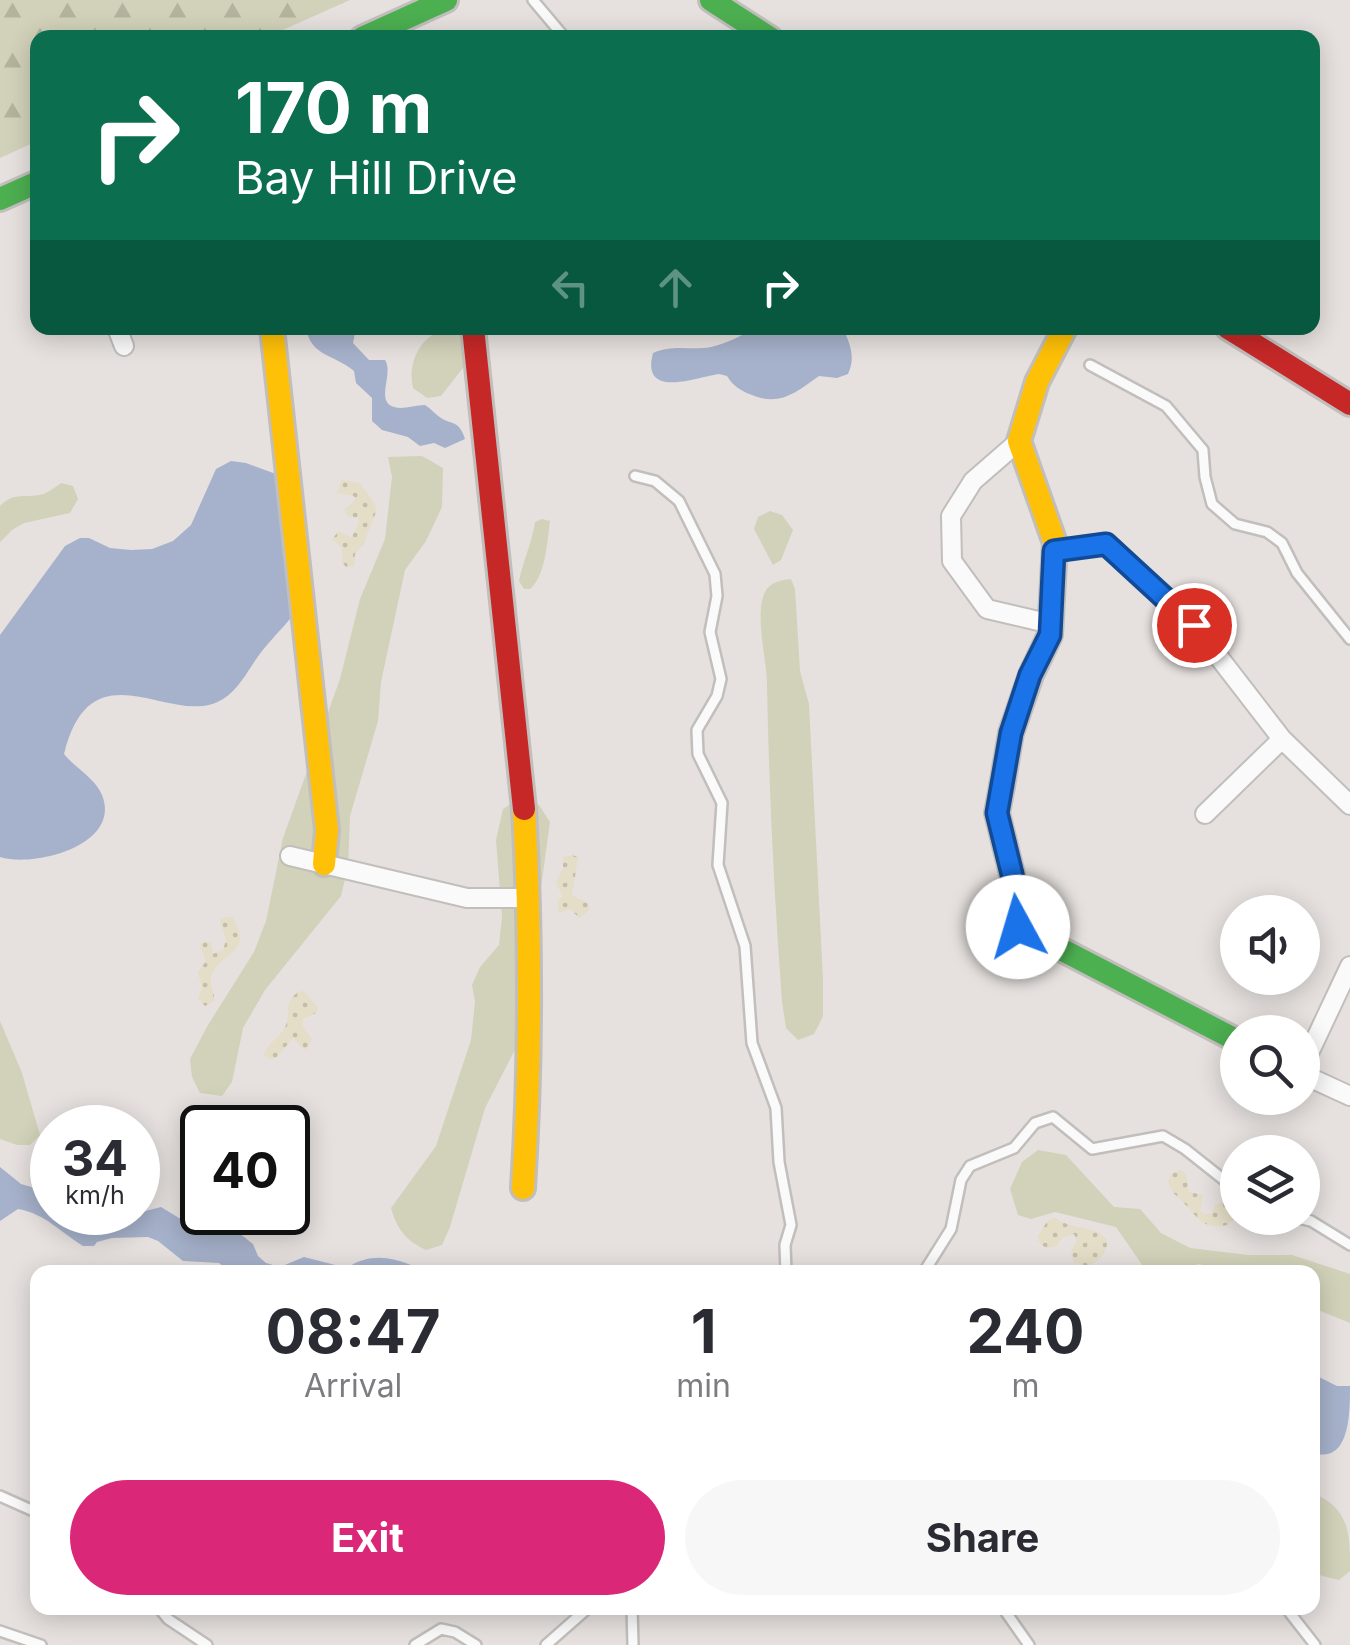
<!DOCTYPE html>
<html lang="en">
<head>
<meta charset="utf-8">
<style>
  :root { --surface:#fff; --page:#f7f7f7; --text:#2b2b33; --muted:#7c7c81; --accent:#db2777 }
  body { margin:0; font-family:Inter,sans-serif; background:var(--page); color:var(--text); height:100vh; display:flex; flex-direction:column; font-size:38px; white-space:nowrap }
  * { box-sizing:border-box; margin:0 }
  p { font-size:32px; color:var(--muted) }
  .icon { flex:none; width:55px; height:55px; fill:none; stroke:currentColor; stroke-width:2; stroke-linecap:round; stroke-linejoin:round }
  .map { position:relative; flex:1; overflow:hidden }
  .side { position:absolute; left:30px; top:1265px; width:1290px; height:350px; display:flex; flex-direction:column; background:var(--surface); border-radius:20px; box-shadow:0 5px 25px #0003 }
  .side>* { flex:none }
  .top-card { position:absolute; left:30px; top:30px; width:1290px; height:305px; border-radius:20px; box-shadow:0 5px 25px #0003; background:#0b6e4f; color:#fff; overflow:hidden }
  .buttons { position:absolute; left:1220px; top:895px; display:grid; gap:20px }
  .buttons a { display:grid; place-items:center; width:100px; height:100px; border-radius:50%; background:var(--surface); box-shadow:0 5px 25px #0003; font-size:50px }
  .speed { position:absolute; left:30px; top:1105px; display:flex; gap:20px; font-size:50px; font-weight:700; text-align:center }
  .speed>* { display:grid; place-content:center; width:130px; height:130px; border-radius:50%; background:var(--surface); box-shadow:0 5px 25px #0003; line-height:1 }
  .speed small { font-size:25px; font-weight:400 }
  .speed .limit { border:5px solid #111; border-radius:15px; background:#fff; color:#111 }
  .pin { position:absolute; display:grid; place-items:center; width:85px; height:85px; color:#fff; margin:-42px; border:5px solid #fff; border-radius:50%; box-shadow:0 2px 10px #0007 }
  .me { position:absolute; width:110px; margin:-55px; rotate:354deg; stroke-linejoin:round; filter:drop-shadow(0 0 8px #0008) }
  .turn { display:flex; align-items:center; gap:35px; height:210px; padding:0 40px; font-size:45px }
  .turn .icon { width:130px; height:130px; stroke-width:2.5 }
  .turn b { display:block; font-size:70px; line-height:85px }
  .lanes { display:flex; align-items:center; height:95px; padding:0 40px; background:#0003; justify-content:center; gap:50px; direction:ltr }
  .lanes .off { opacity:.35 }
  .eta { display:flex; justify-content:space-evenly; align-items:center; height:170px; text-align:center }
  .eta b { font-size:60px; font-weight:700; line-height:70px }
  .primary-button { display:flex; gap:20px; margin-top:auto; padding:20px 40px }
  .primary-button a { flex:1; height:115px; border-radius:60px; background:var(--accent); color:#fff; font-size:40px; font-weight:700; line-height:115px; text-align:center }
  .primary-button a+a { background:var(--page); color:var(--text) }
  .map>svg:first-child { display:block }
</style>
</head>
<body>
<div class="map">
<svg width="1350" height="1645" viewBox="0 0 1350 1645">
  <defs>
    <pattern id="forest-firs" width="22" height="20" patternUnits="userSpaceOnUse" patternTransform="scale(2.5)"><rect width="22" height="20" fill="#d2d1b9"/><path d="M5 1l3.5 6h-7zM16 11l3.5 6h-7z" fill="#b4b39e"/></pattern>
    <pattern id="sand-dots" width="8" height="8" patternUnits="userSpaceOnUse" patternTransform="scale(2.5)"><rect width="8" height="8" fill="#e4ddc7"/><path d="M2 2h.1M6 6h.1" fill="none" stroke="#c3bdaa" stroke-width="1.8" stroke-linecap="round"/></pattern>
  </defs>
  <rect width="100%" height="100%" fill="#e6e1de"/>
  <path fill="#d2d1b9" d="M448,328L468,329L466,364L441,396L427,398L413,388C407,362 421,334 448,328Z
    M422,456L443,468L442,507L426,541L405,570L381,682L378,721L350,816L348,867L341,896L265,990L243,1028L232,1082L222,1096L200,1093L192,1077L190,1059L208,1025L254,952L266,921L283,838L340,679L360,599L385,539L392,477L388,457Z
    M61,483L73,486L78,499L70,513L24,523L12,530L0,542V506C14,492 22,498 39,495C47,494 54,488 61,483Z
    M770,511L782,515L793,530L781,560L773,565L754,529L758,517Z
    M542,519L550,521C547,542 546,575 530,589H524L519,581C523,561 532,543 535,522Z
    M791,579L795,589L800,671L809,704L823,979V1016L814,1034L798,1040L786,1028L782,1001C774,895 769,791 767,684C767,660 754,614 765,592C770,582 781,580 791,579Z
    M519,798L539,805L550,822L520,1040L485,1108L450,1227L442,1245L426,1250C406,1241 397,1229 391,1208L436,1146L471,1040L475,1002L472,985L480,967L499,945L502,917L496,840L503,809Z
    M0,1021L22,1073L40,1135L30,1145H17L0,1139Z
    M1038,1150L1066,1155L1114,1207L1140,1209L1161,1233L1190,1248L1248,1255H1292L1350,1274V1323L1313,1308L1312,1272H1230L1199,1264L1168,1272H1147L1116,1227L1055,1212L1031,1219L1018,1215L1010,1189L1022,1162Z
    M1313,1493C1350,1509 1350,1533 1350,1571L1339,1580L1319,1575L1316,1566Z"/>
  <path fill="url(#forest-firs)" d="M0,0H350L267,37L38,38L37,141L0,158Z"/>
  <path fill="url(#sand-dots)" d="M342,480L360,483L375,504L376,512L363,545L355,554L354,566L346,567L342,562V548L332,539L339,531L351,538L359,523L358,518L348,516L344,510L355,500L354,496L337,493Z
    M572,855L578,857L572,896L587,902L590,909L580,918L569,909L558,913V900L563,897L556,883L563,868V857Z
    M225,917H232C256,955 218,952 211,977C210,983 214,994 215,1001L205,1006L198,998L202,988L198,972L206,961L200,945L205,941L211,943L213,954L223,950L226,940L220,920Z
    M304,991L318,1008L316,1013L303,1019L302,1025L312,1039L307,1049L302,1048L293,1038L276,1058L270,1059L264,1055C268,1041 285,1035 287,1021C290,1007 285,1002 298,992Z
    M1180,1170L1186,1174L1189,1192L1203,1195L1200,1210L1204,1214H1212L1215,1205L1223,1202L1231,1211L1233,1220L1227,1225C1203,1230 1198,1218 1183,1202C1175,1194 1171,1193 1168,1181L1172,1173Z
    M1055,1218C1071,1230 1091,1224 1107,1239C1108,1253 1100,1260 1088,1266L1074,1263L1071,1252L1077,1240L1074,1234L1062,1238L1057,1246L1047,1248L1040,1244L1038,1236L1048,1220Z"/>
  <path fill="#a6b2cb" d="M306,328H356L353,343L369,360H385C395,375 371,406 400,408C408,408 417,405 425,405C430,408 433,412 437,415C449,426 459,418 465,439L445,448L434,443L420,446L408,437L382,430L372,421V398L356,383L354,371C334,354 311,357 306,328Z
    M757,328H843C850,344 856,357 848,374L837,378L819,376C796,392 780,407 752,395C741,391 733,386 727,376L719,374C700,376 640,401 653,353C674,344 691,351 711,347C729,343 741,335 757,328Z
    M231,461L246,463L287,478L312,577L307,598C293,617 277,633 262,651C250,666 240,689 223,699C173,731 92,641 64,754C75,768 95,778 102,795C122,845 35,868 0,857V635L65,546L80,538H89L110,548L131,550L152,549L173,541L191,525L216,469Z
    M0,1167L21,1184L52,1193V1212L126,1216L161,1207L179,1218L229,1225L253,1244L258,1256L266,1263L280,1267L304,1257L347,1268C367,1254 389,1256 411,1265L415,1272H230L219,1263L183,1261L158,1241L148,1237L112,1238L97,1242L94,1246H83C60,1232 46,1214 18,1209L0,1221Z
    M1313,1374L1337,1386H1350C1350,1414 1350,1464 1313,1453Z"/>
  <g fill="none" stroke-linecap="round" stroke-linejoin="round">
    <defs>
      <path id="lane" d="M533,0L565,38
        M1090,365L1166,406L1203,450L1205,477L1212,504L1235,524L1267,532L1282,543L1297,573L1350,639
        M635,476L655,481L679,501L715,574L717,596L710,632L721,679L717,696L697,730L698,754L722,803L718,865L745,946L752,1043L776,1108L779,1162L791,1225L785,1245L786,1272
        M1298,1218L1311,1221L1350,1245
        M924,1272L951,1229L961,1180L970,1166L1014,1148L1035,1123L1053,1117L1092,1149L1163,1136L1185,1149L1238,1191
        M0,1496L38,1513
        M159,1608L168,1619L207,1645
        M632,1608L633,1645
        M1003,1608L1029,1645
        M1286,1608L1315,1645
        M0,1631L41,1645
        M415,1645L441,1629L455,1632L476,1645
        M546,1645L588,1608"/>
      <path id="street" d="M117,328L124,346
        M1019,441L973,481L951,516L952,561L987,609L1051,624
        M1054,551L1106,544L1194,625L1282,739L1350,805
        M1205,814L1282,739
        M290,856L467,898H529
        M1302,1068L1350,966
        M1302,1074L1350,1096"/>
      <path id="fast" d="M711,0L770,38
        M362,38L446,0
        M0,199L38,182
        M1002,786L997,813L1012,874L1018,927L1238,1041"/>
      <path id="slow" d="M272,328L327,830L324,864
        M1002,786L1011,733L1031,675L1050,635L1055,543L1019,441L1037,382L1065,328
        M523,1188C531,1061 531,937 524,809"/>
      <path id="jam" d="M473,328L524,809
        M1228,328L1350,404"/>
    </defs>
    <use href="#lane" stroke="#c1bebb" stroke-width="14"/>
    <use href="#street" stroke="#c1bebb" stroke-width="22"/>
    <use href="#fast" stroke="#c1bebb" stroke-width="28"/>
    <use href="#slow" stroke="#c1bebb" stroke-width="28"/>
    <use href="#jam" stroke="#c1bebb" stroke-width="28"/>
    <use href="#lane" stroke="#fbfafa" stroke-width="9"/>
    <use href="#street" stroke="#fbfafa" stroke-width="18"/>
    <use href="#fast" stroke="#4caf50" stroke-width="22"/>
    <use href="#slow" stroke="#ffc107" stroke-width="22"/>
    <use href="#jam" stroke="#c62828" stroke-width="22"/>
  </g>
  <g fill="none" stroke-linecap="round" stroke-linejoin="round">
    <defs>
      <path id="route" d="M1018,927L1012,874L997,813L1011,733L1030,675L1050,635L1054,551L1106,544L1194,625"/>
    </defs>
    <use href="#route" stroke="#114b97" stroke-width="25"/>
    <use href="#route" stroke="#1a73e8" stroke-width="18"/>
  </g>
</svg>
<div class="buttons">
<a><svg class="icon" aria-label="sound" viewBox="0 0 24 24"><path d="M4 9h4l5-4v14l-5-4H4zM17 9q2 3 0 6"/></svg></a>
<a><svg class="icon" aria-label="search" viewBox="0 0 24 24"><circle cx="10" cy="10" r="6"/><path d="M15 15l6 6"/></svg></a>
<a><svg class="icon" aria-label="layers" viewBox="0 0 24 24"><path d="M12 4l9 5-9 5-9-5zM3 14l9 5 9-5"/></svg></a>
</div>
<div class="speed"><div>34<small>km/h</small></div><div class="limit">40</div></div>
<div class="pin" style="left:1194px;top:625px;background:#d93025"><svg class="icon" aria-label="arrive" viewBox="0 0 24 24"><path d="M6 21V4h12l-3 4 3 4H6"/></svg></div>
<svg class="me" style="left:1018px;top:927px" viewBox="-20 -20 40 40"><circle r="19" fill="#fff"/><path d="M0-13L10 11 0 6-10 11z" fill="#1a73e8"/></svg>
<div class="top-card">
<div class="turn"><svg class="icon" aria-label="right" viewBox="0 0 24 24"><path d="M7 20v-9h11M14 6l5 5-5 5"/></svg><div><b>170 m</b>Bay Hill Drive</div></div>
<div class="lanes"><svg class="icon off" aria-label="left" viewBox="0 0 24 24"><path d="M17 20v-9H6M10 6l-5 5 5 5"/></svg><svg class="icon off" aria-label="ahead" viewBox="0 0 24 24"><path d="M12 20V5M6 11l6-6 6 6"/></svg><svg class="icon" aria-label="right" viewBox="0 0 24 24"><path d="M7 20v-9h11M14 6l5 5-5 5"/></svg></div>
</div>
<section class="side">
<div class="eta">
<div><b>08:47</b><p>Arrival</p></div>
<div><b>1</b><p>min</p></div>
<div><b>240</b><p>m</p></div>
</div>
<div class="primary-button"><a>Exit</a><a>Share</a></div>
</section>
</div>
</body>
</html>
